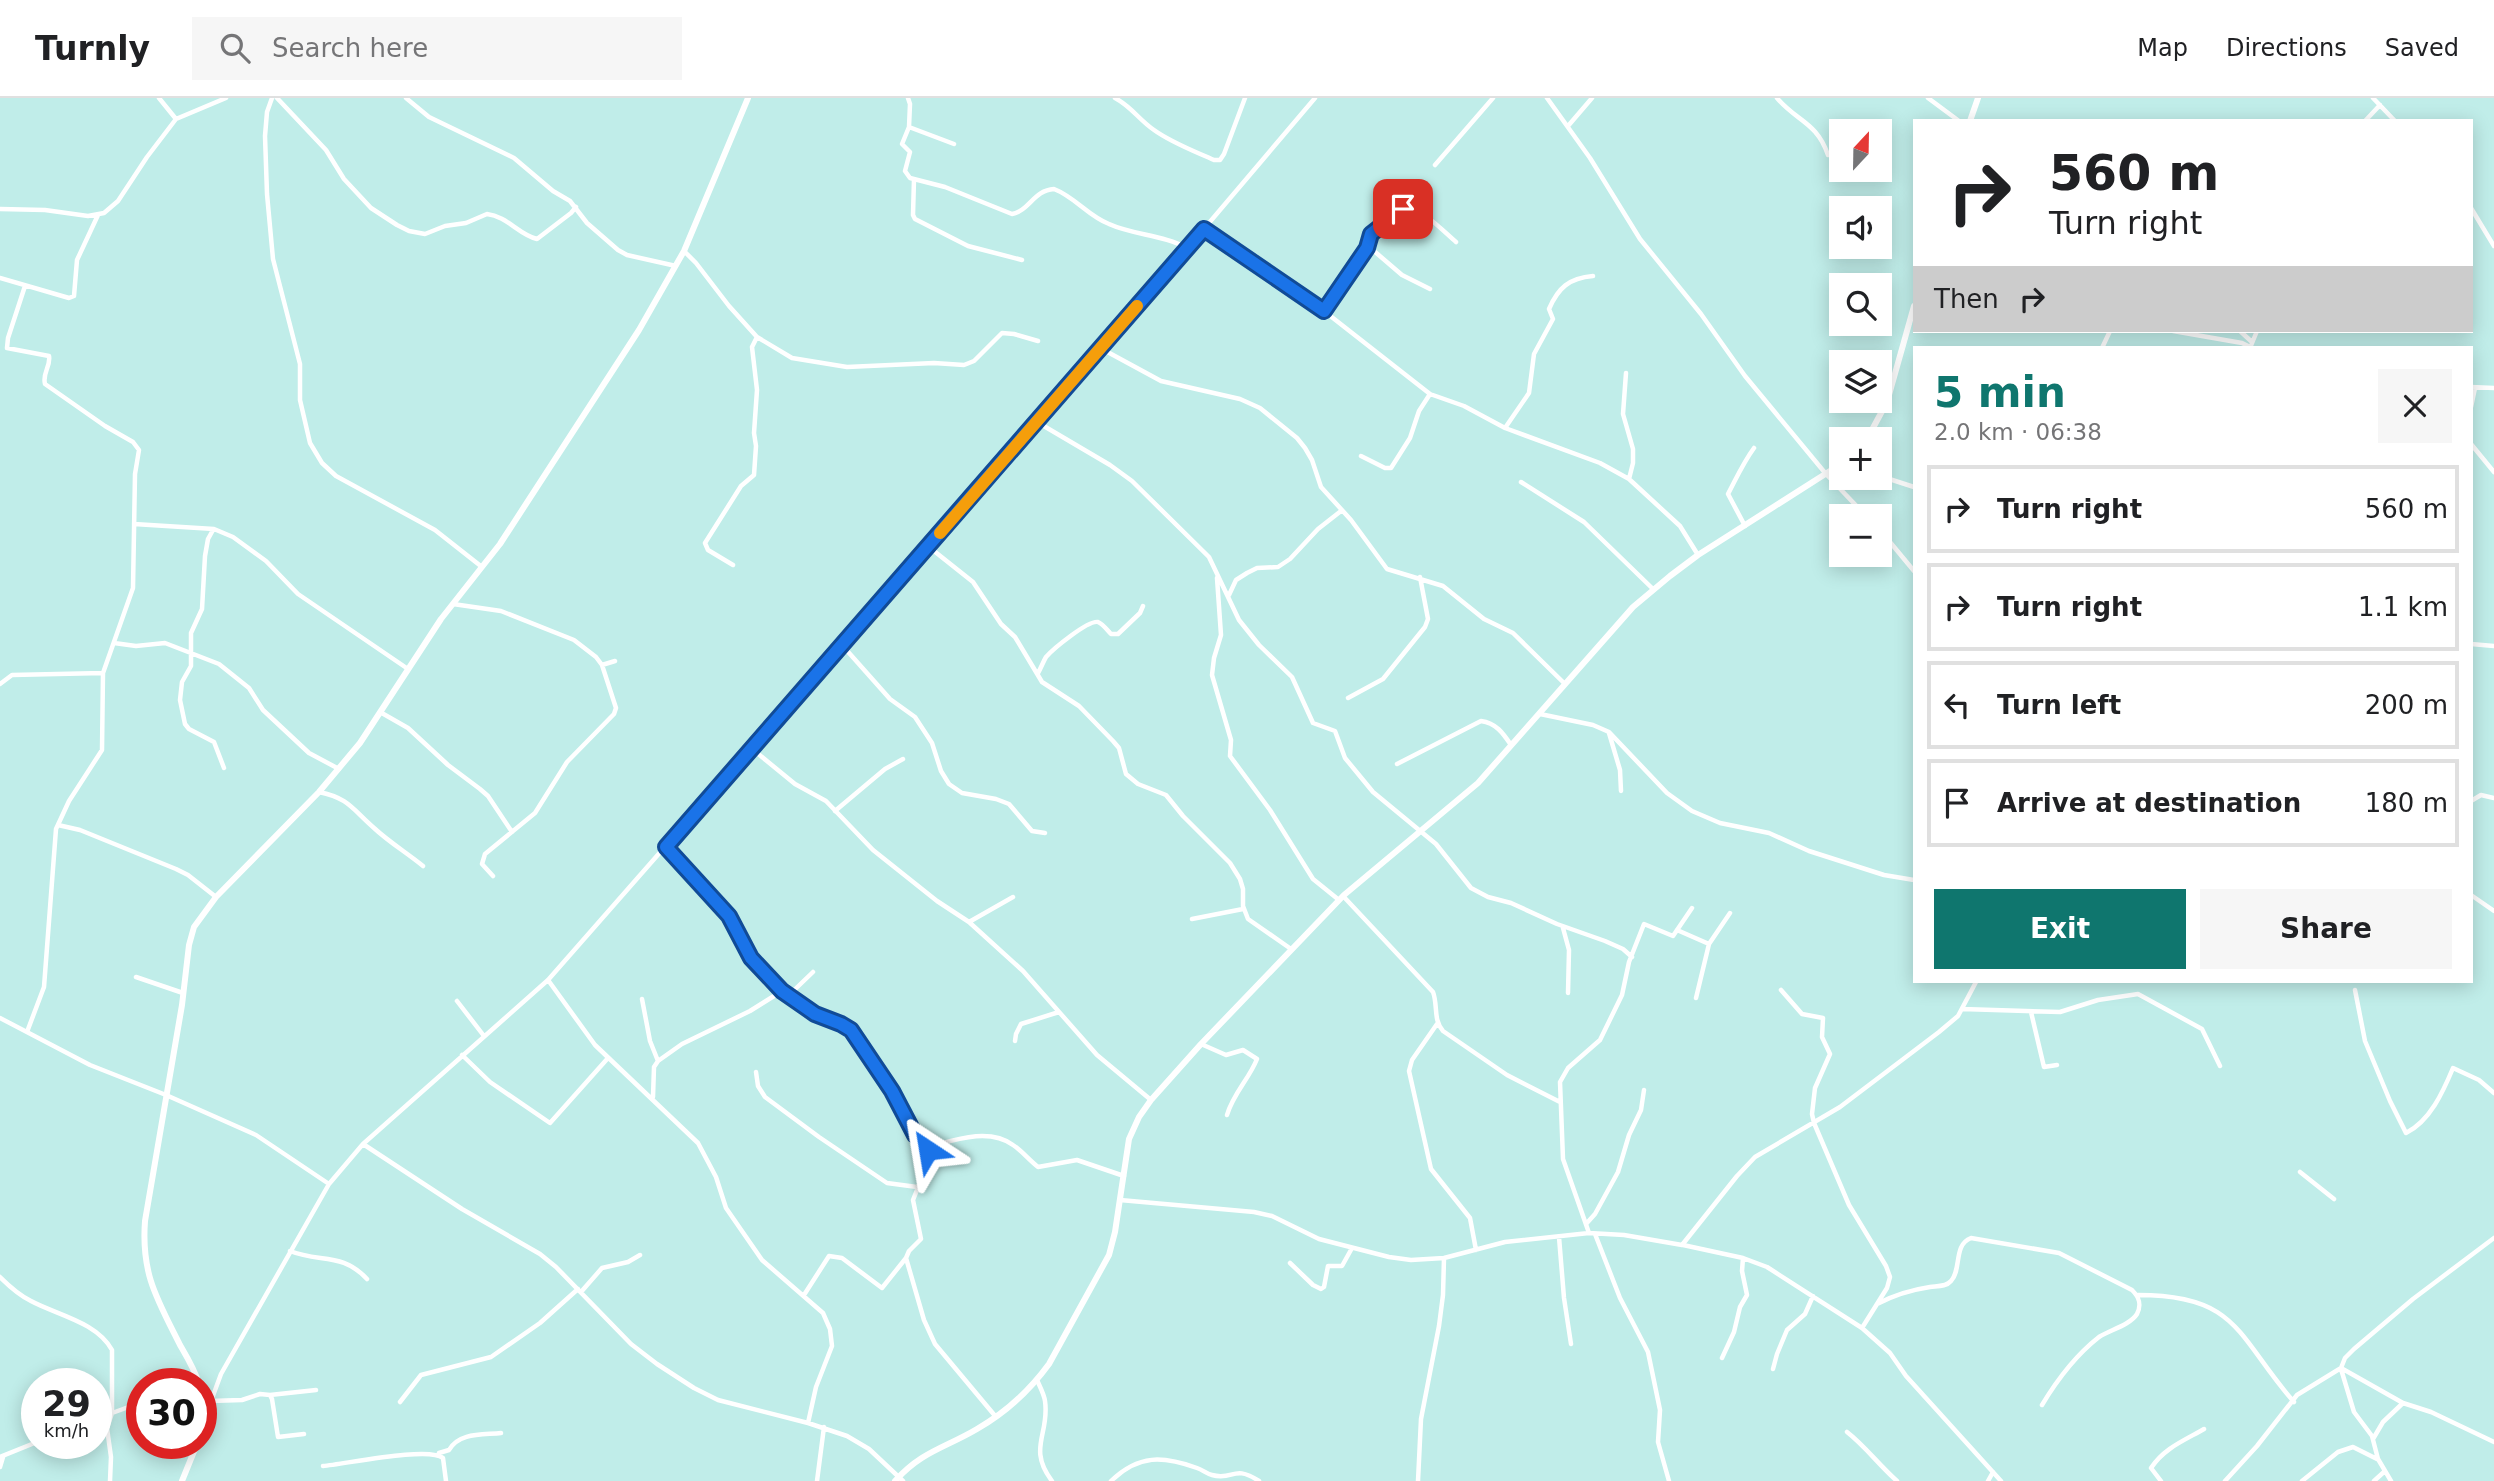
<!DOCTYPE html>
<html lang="en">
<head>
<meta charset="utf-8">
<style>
  :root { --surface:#fff; --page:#f6f6f6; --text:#202124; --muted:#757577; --line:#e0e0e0; --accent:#0f766e }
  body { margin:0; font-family:"DejaVu Sans",sans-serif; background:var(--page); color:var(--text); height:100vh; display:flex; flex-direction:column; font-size:26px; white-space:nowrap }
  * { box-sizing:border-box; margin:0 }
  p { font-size:23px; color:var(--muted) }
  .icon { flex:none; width:38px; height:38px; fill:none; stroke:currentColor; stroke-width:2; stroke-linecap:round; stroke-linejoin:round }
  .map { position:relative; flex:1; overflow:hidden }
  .sheet { position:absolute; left:1913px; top:248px; width:560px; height:637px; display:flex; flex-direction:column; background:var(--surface); border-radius:0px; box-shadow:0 4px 18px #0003 }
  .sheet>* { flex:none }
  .banner { position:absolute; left:1913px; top:21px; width:560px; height:214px; border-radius:0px; box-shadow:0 4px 18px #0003; background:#fff; color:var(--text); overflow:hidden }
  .needle { width:46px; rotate:22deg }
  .fabs { position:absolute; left:1829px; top:21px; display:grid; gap:14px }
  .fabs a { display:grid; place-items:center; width:63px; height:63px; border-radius:0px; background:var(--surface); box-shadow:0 4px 18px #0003; font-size:35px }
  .speed { position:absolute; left:21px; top:1270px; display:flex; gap:14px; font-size:35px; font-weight:700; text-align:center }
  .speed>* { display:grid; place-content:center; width:91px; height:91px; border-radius:50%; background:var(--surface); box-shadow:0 4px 18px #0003; line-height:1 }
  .speed small { font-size:18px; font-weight:400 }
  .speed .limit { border:10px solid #d22; background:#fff; color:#111 }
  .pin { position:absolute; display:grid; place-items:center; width:60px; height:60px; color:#fff; margin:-30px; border-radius:14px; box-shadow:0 4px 10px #0006 }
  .me { position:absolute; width:77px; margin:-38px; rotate:327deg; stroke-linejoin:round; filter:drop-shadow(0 0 5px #0008) }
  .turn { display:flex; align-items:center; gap:24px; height:147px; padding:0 21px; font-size:32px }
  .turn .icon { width:91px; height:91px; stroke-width:2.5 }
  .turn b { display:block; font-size:49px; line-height:60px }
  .then { display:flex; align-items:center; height:66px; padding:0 21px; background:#0003; gap:14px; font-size:26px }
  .round { display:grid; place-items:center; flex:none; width:74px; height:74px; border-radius:0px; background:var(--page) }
  .head { display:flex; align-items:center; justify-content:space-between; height:119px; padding:0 21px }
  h1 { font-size:42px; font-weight:800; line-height:52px; color:var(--accent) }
  .cta { display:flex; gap:14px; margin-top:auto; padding:14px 21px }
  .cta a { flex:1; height:80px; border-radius:0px; background:var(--accent); color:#fff; font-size:28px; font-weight:800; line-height:80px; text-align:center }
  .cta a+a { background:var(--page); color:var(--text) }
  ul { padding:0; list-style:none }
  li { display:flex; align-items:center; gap:21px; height:88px; margin:0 14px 10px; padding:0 7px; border:4px solid var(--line); border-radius:0px }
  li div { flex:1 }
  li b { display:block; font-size:26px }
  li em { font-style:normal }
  header { display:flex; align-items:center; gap:42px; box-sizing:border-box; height:98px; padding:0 35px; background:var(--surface); border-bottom:2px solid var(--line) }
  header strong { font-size:33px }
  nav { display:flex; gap:38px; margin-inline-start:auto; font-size:24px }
  .search { width:490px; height:63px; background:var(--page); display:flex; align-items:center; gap:18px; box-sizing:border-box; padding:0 24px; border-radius:0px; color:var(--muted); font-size:26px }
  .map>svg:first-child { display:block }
</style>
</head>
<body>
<header>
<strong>Turnly</strong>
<div class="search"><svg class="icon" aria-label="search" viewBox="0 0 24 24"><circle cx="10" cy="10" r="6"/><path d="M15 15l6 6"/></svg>Search here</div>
<nav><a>Map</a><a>Directions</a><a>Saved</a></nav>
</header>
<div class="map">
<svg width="2494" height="1383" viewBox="0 0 2494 1383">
  <rect width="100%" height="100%" fill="#c0ede9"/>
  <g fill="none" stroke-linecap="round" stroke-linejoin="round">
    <path stroke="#fff" stroke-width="4.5" d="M159,0L176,21
      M272,0L267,14L265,38L267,96L273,161L300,266V302L310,345L322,365L336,378L435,432L482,469
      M277,0L326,52L344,81L371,110L397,127L409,133L425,136L445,128L466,125L487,116C507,118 519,137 537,141L571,115L576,109
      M406,0L429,19L514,60L553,93L570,103L587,125L618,152L627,157L676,168
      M908,0L910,6L909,29L954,46
      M1115,0C1132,9 1138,21 1154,32C1172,45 1194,53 1214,62H1220L1224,56L1245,0
      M1547,0L1590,60L1640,141L1701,216L1745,278L1826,376L1866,418
      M1777,0C1796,23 1817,24 1828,57
      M1928,0L1959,23
      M2373,0L2395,23
      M2365,23L2380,7
      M1568,28L1592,0
      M909,29L902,46L910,54L905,73L910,80L945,89L1012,116C1029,113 1034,92 1054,91C1075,99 1088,118 1109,126C1133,137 1164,137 1187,150
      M1435,67L1493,0
      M914,81L913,117L915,121L968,148L1022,162
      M2471,110L2494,148
      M0,111L45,112L88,118L104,115L118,103L147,59L176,21L226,0
      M1204,131L1324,213L1430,296L1464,308L1505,330L1600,365L1629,381L1680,428L1698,457
      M1367,150C1369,137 1376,131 1386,123C1391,118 1398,112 1405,110C1419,107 1444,134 1456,144
      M684,153L696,165L729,208L757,239L792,260L847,269L934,265L964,267L974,263L1002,235L1014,236L1038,243
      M0,180L69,200L74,198L77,162L98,117
      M25,188L8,240L7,250L49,258C51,268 42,275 45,286L105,328L133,344L139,352L135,376L133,490L103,575L102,652L69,703L56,731L44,889L27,934
      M1324,213L1367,150L1374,153L1402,177L1430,191
      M2173,233L2242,245L2250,249
      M2240,233L2252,244
      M2102,250L2110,233
      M2250,250L2257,233
      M1102,251L1161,283L1240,301L1260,310L1297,340L1305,350L1312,362L1321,389L1351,422L1387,471L1443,488L1484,521L1513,535L1565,586
      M1626,275L1623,316L1633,351V365L1629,381
      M2471,289L2494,290
      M2471,309L2475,290
      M1037,324L1110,367L1132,383L1209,459L1239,522L1259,547L1292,579L1313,625L1335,633L1345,660L1373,694L1436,746L1471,790L1488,799L1511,805L1557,826L1605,843L1623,851L1632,859
      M1505,330L1529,295L1534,256L1553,221L1549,211C1558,190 1569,180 1593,178
      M2471,346L2494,374
      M1361,358L1385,370H1391L1410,340L1419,313L1430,296
      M1880,378L1914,389
      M1521,384L1584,424L1653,491
      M134,426L214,431L233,439L266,463L298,496L408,571
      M1745,428L1728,396C1736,381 1743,365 1754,350
      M213,432L208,441L205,458L202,511L191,535V568L182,584L180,602L185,626L189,631L214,644L224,670
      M1880,432L1914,473
      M929,449L973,484L1001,526L1015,539L1042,584L1079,608L1113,643L1119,650L1126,676L1138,686L1166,697L1183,718L1230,765L1240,781L1243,791V808L1248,821L1291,851
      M733,467L708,452L705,445L741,388L754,377L756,348L754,335L757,292L752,249L757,239
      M1217,480L1221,537L1214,560L1212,577L1231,642L1230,658L1270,712L1313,781L1339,802
      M1229,497L1236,482L1247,475L1257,470L1278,469L1290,461L1318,431L1341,413
      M453,506L501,513L574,542L596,559L602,567L616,610L614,616L567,664L535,715L485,756L482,766L493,778
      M114,545L136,548L165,545L219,566L249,590L263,612L309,655L339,671
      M2471,546L2494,548
      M842,547L890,601L915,619L932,645L941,673L949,686L962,695L996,701L1009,706L1032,733L1045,735
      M602,567L615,563
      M1038,575C1041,570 1043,564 1046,559C1053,551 1088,522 1098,524C1103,526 1107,532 1111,536H1118L1140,515L1143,508
      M0,586L12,577L103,575
      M1348,600L1383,581L1425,529L1428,521L1420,479
      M380,614L408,630L448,667L480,691L488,698L512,734
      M1540,616L1593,627L1609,634L1667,695L1692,713L1720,725L1769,735L1809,753L1884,777L1914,782
      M1609,635L1620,672L1621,693
      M751,650L795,686L826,703L873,752L937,803L969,824L1023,873L1097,957L1151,1002
      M1397,666L1481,623C1496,625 1503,635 1511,647
      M319,694C349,700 353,712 374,730C389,744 407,755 423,768
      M2471,703L2481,697L2494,700
      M835,713L885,671L903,661
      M58,727L80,732L176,771L188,777L216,799
      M666,749L729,818L751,860L782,893L815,917L841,926L851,932L892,993L915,1037L926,1046L930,1057L929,1062L913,1102L921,1141L909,1153L906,1160L924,1222L935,1246L996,1319
      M2471,797L2494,813
      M1343,798L1433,894C1438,907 1433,922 1443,933L1507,977L1560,1004
      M1192,821L1243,811
      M969,824L1013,799
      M1563,830L1569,852L1568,895
      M1677,832L1709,846
      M136,879L183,895
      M548,882L595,947L698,1045L716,1079L726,1110L762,1162L823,1215L830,1231L832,1248L816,1289L808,1325
      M1781,892L1802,916L1823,920L1822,939L1830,956L1815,990L1812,1016L1814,1025L1849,1107L1886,1168L1890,1179L1887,1190L1862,1230
      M2355,892L2365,943L2390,1003L2406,1035C2430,1023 2443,994 2453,970L2479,982L2494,995
      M788,898L813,874
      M1696,900L1709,846L1730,815
      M642,901L650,943L658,963
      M457,903L484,938
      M1962,911L2060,914L2098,902L2138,896L2202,931L2220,968
      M2031,914L2044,969L2057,967
      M0,920L90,967L166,997L256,1037L329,1086
      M1437,926L1412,962L1409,973L1431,1071L1470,1120L1476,1152
      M1015,943L1016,936L1021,926L1059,914
      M1201,946L1226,957L1243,952L1257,961C1249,981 1233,996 1227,1017
      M462,957L490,984L550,1025L608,960
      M756,974L758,988L765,999L819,1039L887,1085L917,1089
      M653,999L654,969L658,963L682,946L750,913L782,893
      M363,1046L462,1111L540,1156L556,1169L631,1246L657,1266L694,1290L718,1302L808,1325L847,1338L869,1351L903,1383
      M929,1051L932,1048C957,1041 990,1030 1013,1047C1022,1053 1029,1062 1038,1069L1077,1062L1124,1078
      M2300,1074L2334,1101
      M1120,1102L1254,1114L1272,1118L1319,1141L1389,1159L1411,1162L1444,1160L1505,1144L1589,1135L1624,1137L1682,1147L1737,1078L1755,1059L1840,1009L1939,934L1958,918L1976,884
      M1586,1126L1595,1116L1618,1074L1629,1037L1641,1012L1644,992
      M1589,1135L1563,1061L1560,984L1568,970L1600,942L1622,897L1629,864L1644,826L1673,838L1692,810
      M1595,1136L1620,1200L1648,1254L1660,1312L1658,1344L1669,1383
      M1559,1139L1564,1200L1571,1246
      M1683,1147L1743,1160L1767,1169L1862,1230L1890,1255L1906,1278L2001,1383
      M290,1153C320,1165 342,1154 367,1181
      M1290,1165L1313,1187L1321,1191L1324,1189L1328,1168H1342L1352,1150
      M0,1179C9,1188 19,1197 31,1203C57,1217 97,1224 112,1252V1315L107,1330L111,1359L110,1383
      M581,1194L602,1170L628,1164L640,1157
      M804,1197L829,1158L842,1160L882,1190L906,1160
      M2138,1197C2239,1197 2237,1239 2294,1304
      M1877,1206C1894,1197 1910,1192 1930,1189C1937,1188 1946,1189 1951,1183C1962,1171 1953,1147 1971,1140L2059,1155L2132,1192C2139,1199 2142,1206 2137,1216C2130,1227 2110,1232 2099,1239C2076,1257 2057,1282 2042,1307
      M1722,1260L1734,1234L1740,1209L1747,1197L1742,1173L1743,1160
      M2341,1270L2403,1305L2431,1314L2494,1344
      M1773,1271L1777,1256L1787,1232L1805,1216L1813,1198
      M2341,1271L2354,1314L2372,1338L2378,1361L2391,1383
      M1037,1282C1040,1289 1044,1296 1045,1303C1050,1336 1027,1350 1052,1383
      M181,1286L197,1280
      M270,1297L316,1292
      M210,1303L242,1302L260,1296L270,1297L272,1301L278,1339L304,1336
      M400,1304L421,1277L491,1259L540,1225L578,1191
      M207,1314L221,1276L329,1086L363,1046L548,882L1102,251L1315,0
      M96,1321L142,1304
      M1847,1334C1865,1348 1879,1367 1897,1383
      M2373,1341L2383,1324L2403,1305
      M439,1355L449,1352C459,1334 483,1337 501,1335
      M0,1359L37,1344
      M323,1368C346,1366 429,1348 443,1360L446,1383
      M0,1369L3,1359
      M817,1383L824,1329
      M1111,1383C1139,1356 1163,1358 1197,1370C1203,1372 1207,1376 1212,1377C1234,1383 1233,1366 1259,1383
      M1418,1383L1421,1321L1439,1228L1443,1197L1444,1160
      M1988,1383L1993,1374
      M2161,1383L2151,1370C2164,1350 2185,1342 2204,1331
      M2225,1383L2257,1348L2297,1297L2341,1270L2345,1260L2354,1251L2413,1201L2494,1140
      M2302,1383L2338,1354L2353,1349L2377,1361
      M2374,1383L2385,1373"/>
    <path stroke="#fff" stroke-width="6" d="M1970,23L1978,0
      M1867,341L1887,304L1914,208
      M199,1286C195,1272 187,1259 180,1247C157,1201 141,1176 145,1123L182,907L189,847L194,829L216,799L319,694L360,645L441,521L500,446L639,232L684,153L748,0
      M201,1295L205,1313L201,1334
      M182,1383L197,1346
      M895,1383C922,1353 945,1350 977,1331C1005,1315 1030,1292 1049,1266L1109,1157L1115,1134L1129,1041L1139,1019L1151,1002L1201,946L1344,797L1478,685L1633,509L1670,478L1698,457L1841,366"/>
  </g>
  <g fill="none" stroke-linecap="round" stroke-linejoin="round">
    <defs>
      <path id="route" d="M928,1052L926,1046L915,1037L892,993L851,932L841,926L815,916L782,893L751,860L729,818L666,749L1204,131L1324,213L1367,150L1371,136L1403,111"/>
    </defs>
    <use href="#route" stroke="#114b97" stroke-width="18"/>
    <use href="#route" stroke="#1a73e8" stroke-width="12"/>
    <path stroke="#f59e0b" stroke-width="12" d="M940,435L1137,208"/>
  </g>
</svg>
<div class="fabs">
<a><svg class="needle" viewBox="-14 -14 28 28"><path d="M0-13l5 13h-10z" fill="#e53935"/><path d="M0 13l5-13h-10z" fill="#757577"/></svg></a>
<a><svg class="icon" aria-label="sound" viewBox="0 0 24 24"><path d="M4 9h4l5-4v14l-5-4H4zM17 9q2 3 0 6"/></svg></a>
<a><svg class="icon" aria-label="search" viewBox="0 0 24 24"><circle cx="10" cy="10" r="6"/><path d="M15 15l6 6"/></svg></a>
<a><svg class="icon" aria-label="layers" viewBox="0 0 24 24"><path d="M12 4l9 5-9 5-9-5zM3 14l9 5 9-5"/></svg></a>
<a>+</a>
<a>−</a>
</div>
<div class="speed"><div>29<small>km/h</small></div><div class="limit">30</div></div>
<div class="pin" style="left:1403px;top:111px;background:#d93025"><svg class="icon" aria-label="arrive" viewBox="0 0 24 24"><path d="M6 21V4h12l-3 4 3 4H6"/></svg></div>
<svg class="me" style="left:928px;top:1052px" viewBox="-20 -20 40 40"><path d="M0-17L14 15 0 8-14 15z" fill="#1a73e8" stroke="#fff" stroke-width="4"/></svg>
<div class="banner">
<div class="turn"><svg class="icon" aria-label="right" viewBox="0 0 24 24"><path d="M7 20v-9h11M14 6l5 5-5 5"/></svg><div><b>560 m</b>Turn right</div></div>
<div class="then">Then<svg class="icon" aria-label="right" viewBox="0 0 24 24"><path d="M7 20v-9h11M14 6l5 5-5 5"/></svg></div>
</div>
<section class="sheet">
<div class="head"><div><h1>5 min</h1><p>2.0 km · 06:38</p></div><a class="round"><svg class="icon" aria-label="close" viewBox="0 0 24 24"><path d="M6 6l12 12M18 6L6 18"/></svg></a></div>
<ul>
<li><svg class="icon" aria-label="right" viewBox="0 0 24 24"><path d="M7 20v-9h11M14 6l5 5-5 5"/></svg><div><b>Turn right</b></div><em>560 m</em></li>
<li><svg class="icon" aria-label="right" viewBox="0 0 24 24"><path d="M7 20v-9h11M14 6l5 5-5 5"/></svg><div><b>Turn right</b></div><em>1.1 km</em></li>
<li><svg class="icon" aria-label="left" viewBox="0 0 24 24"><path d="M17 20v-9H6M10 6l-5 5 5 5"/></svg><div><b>Turn left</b></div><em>200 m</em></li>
<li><svg class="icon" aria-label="arrive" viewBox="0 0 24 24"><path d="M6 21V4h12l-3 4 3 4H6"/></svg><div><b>Arrive at destination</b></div><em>180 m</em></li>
</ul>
<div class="cta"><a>Exit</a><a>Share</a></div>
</section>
</div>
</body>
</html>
